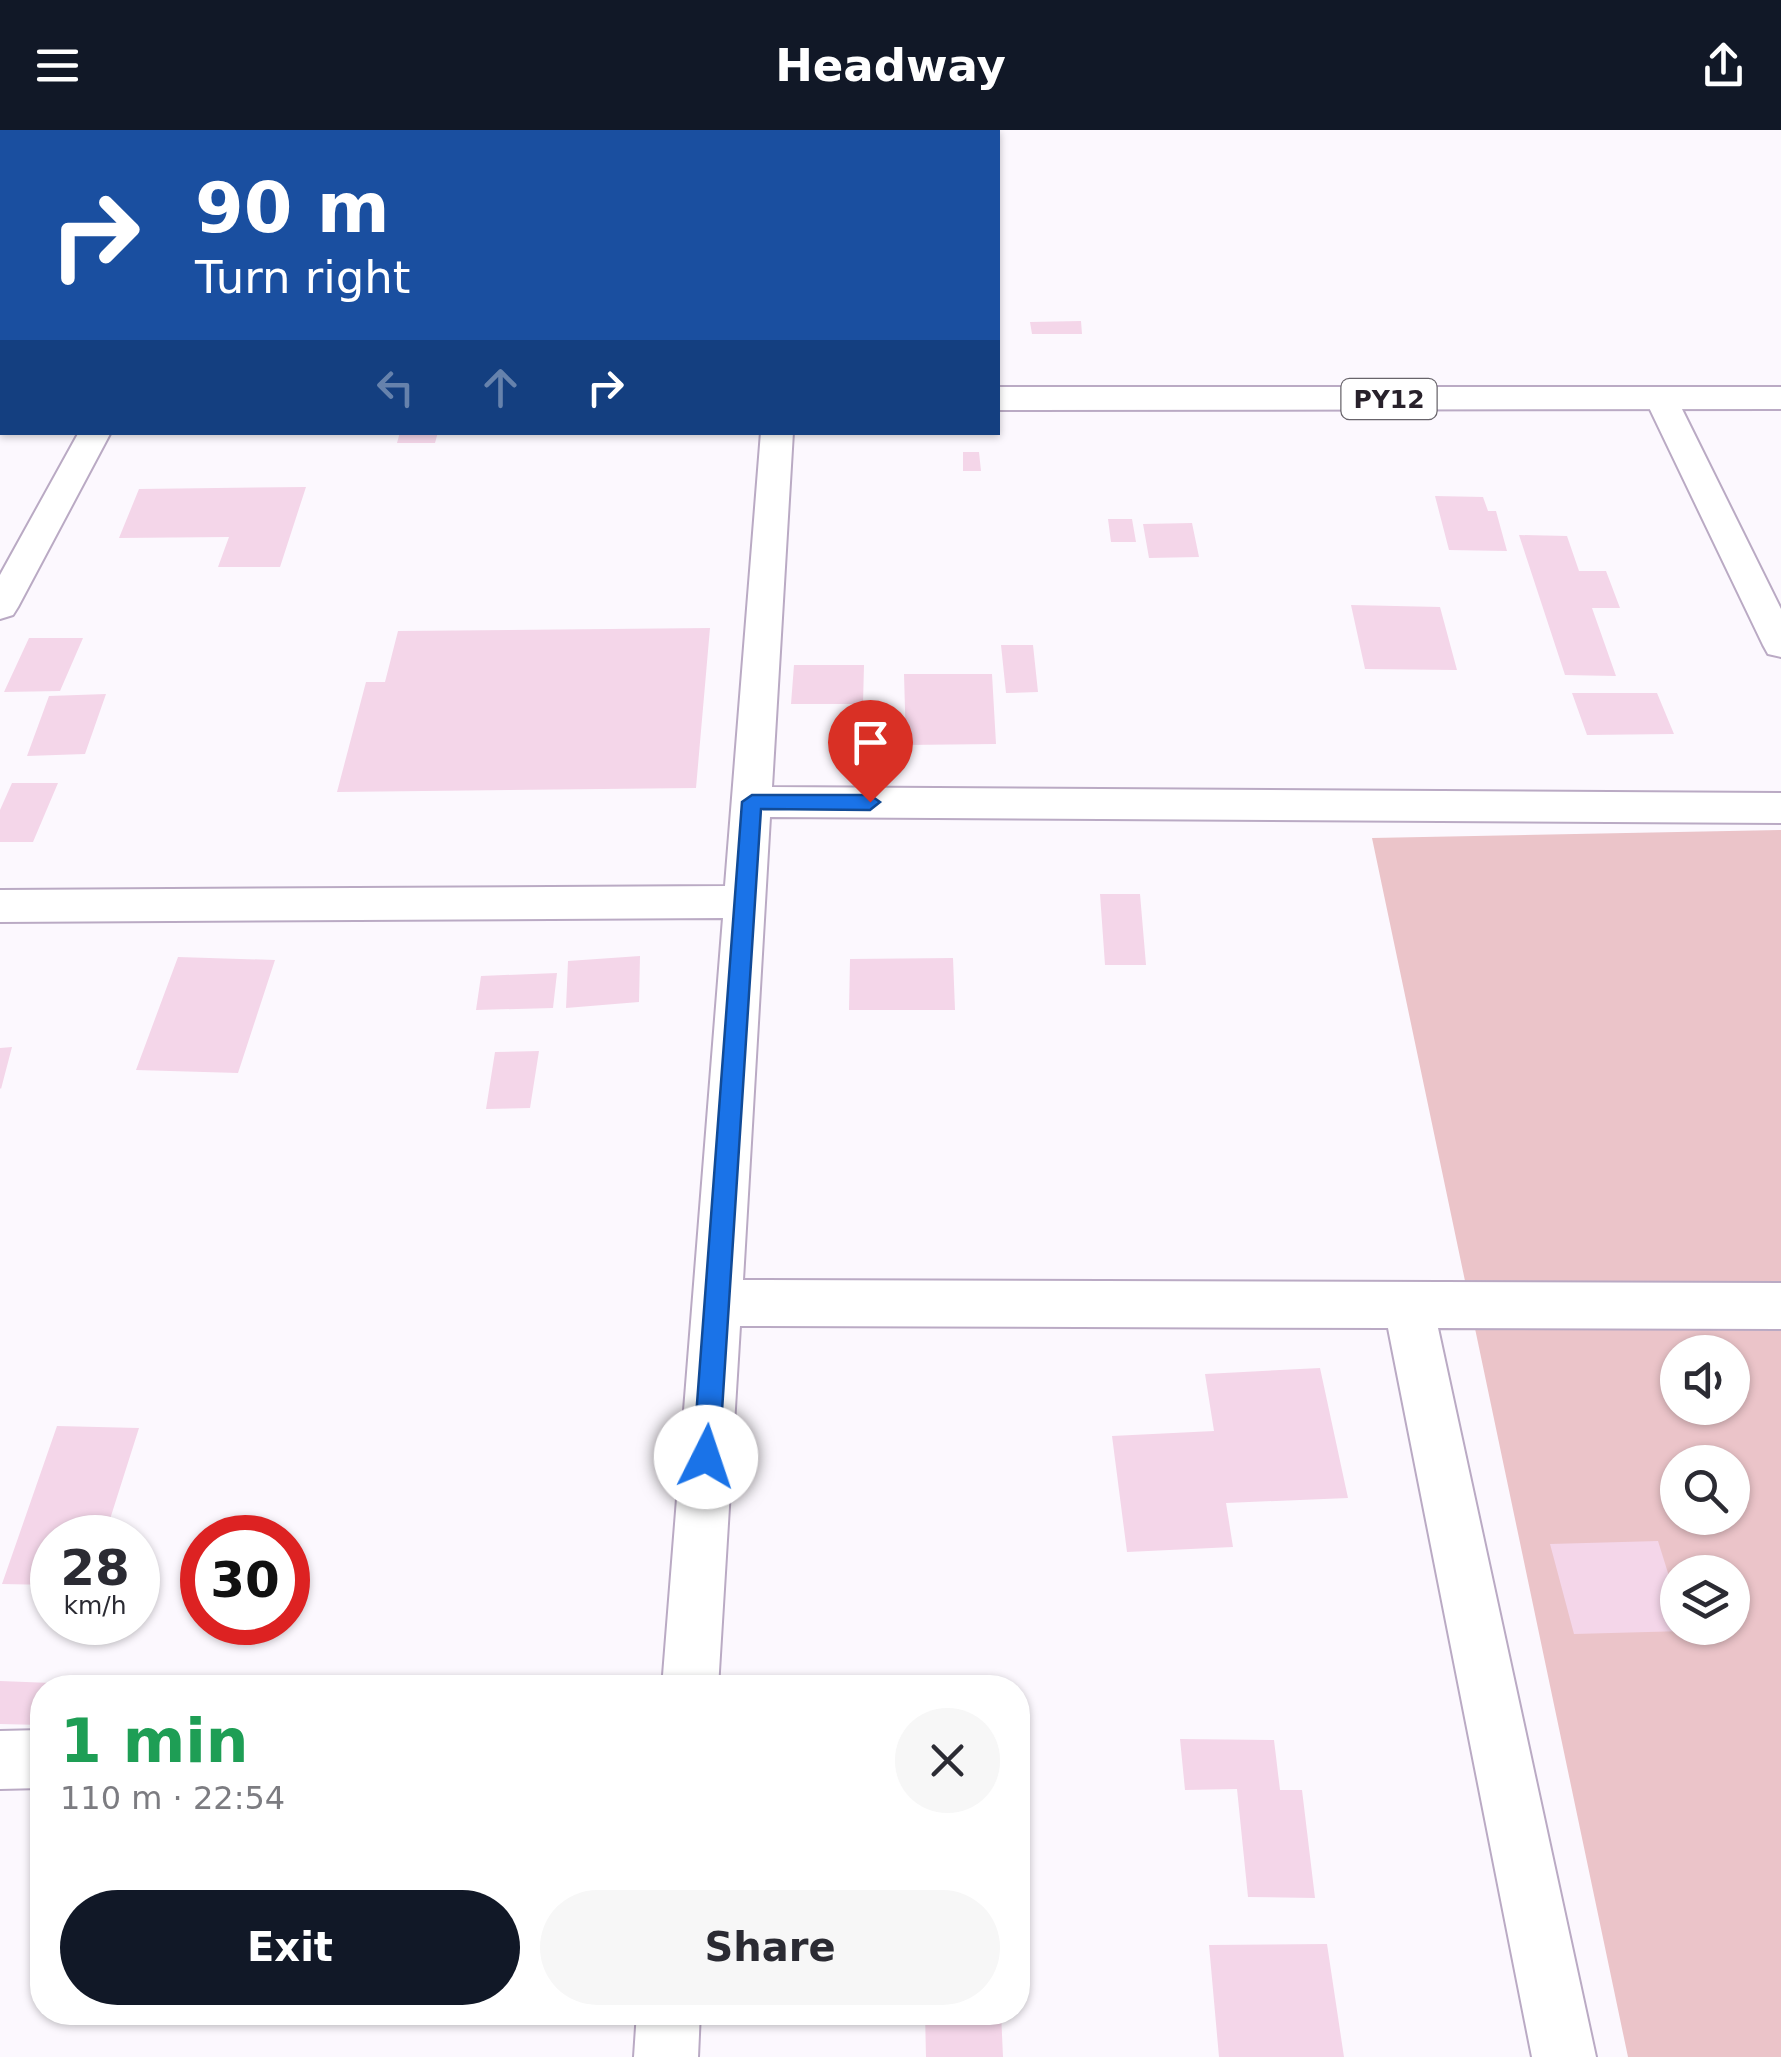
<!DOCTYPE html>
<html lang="en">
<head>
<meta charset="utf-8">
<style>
  :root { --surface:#fff; --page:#f7f7f7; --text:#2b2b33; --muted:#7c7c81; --accent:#111827 }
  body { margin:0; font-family:"DejaVu Sans",sans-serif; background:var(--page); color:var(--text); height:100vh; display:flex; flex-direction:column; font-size:38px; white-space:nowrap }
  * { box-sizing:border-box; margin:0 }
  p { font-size:32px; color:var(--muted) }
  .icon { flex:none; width:55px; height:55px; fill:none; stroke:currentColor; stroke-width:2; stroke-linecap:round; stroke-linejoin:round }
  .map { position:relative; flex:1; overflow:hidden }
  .drawer { position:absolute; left:30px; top:1545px; width:1000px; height:350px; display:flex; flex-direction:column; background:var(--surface); border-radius:40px; box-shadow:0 2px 8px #0004 }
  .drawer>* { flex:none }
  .top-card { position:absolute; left:0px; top:0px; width:1000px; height:305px; box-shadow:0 2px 8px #0004; background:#1a4fa0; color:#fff; overflow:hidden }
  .fabs { position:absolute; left:1660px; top:1205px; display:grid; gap:20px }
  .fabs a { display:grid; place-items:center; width:90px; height:90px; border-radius:50%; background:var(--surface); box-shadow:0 2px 8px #0004; font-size:50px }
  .speed { position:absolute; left:30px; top:1385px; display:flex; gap:20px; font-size:50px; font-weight:700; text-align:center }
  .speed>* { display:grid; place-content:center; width:130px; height:130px; border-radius:50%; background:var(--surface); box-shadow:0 2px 8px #0004; line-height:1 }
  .speed small { font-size:25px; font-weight:400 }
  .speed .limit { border:15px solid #d22; background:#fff; color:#111 }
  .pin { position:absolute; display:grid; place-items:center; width:85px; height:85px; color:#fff; margin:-102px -42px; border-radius:50% 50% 50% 0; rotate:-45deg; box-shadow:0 0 10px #0007 }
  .pin .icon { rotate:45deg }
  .me { position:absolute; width:110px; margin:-55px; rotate:4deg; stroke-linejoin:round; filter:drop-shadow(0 0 8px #0008) }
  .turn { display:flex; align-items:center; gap:35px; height:210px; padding:0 30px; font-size:45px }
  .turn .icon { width:130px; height:130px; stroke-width:2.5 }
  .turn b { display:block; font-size:70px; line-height:85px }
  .lanes { display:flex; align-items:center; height:95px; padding:0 30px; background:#0003; justify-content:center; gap:50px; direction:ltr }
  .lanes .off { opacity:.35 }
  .round { display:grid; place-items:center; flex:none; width:105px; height:105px; border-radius:52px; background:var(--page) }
  .overview { display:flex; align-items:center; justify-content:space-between; height:170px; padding:0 30px }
  h1 { font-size:60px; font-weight:800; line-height:75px; color:#1e9e55 }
  .action { display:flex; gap:20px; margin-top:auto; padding:20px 30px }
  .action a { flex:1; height:115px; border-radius:60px; background:var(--accent); color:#fff; font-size:40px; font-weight:800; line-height:115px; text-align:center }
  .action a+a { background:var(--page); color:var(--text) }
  header { display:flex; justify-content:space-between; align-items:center; height:130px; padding:0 30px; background:var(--accent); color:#fff; font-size:45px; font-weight:800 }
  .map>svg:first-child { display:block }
</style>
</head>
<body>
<header><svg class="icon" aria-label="menu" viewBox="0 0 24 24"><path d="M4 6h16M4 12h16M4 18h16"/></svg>Headway<svg class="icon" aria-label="share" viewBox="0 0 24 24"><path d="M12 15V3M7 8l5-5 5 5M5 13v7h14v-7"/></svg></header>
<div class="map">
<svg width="1781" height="1927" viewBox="0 0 1781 1927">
  <rect width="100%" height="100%" fill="#fcf8fe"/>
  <path fill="#ebc4c9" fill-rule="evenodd" d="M1781,700V1927H1628L1372,708ZM1678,1222H1732V1278H1678ZM1678,1332H1732V1388H1678ZM1678,1442H1732V1498H1678Z"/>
  <path fill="#f4d6e9" d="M1081,191L1082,204H1032L1030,192Z
    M400,302H438L435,313H397Z
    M963,322H979L981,341H963Z
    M306,357L280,437H218L229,407L119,408L139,359Z
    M1435,366L1483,367L1488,381H1496L1507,421L1449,420Z
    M1108,389H1132L1136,412H1111Z
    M1192,393L1199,427L1149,428L1143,394Z
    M1519,405L1567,406L1579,441H1606L1620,478H1592L1616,546L1565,545Z
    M1351,475L1440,477L1457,540L1365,539Z
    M710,498L696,658L337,662L366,552H385L398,501Z
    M29,508H83L60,561L4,562Z
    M1001,515H1033L1038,562L1006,563Z
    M794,535H864L863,574H791Z
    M904,544H992L996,614L906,615Z
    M1572,563H1657L1674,604L1587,605Z
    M106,564L85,624L27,626L49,566Z
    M12,653H58L33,712H0V680Z
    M1100,764H1140L1146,835H1105Z
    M640,826L639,872L566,878L568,831Z
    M178,827L275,830L238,943L136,940Z
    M953,828L955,880H849L850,829Z
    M557,843L553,878L476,880L481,846Z
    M12,917L1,959L0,958V918Z
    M539,921L530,978L486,979L495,922Z
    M1320,1238L1348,1368L1226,1373L1233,1417L1127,1422L1112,1306L1214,1301L1205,1244Z
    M57,1296L139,1298L104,1408H52V1455L2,1454Z
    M1658,1411L1678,1475V1498L1685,1501L1574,1504L1550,1414Z
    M0,1551L77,1554V1558H42V1595L0,1594Z
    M1180,1609L1274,1610L1280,1660H1302L1315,1768L1248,1767L1237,1659L1185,1660Z
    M1327,1814L1344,1927H1219L1209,1815Z
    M925,1882H1001L1003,1927H926Z"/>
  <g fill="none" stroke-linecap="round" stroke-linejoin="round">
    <defs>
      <path id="street" d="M1661,260L1677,269L1781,479V527L1768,524L1763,515L1645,269Z
        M79,302H111L18,477L13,485L0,489V445Z
        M761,302H793L772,657L1781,663V693L770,687L743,1150L1781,1153V1199L1438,1198L1596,1927H1532L1388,1198L740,1196L718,1558H662L723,788L0,792V760L725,756Z
        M42,1600V1658L0,1659V1601Z
        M637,1882H700L698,1927H634Z"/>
      <path id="highway" d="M0,253H2V275H0Z
        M1781,257V279L998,280V257Z"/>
    </defs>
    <use href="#street" stroke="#baaac4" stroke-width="4"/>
    <use href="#highway" stroke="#baaac4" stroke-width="4"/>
    <use href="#street" fill="#fff" fill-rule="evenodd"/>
    <use href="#highway" fill="#fff" fill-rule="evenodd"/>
  </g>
  <path fill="#1a73e8" stroke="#114b97" stroke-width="2.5" d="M752,665H870L880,672L870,680L761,679L719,1327L715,1336L706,1340L696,1336L693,1327L742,672Z"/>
  <g text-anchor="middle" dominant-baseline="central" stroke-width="8" stroke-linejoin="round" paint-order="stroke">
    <rect fill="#fff" stroke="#68646b" stroke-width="2.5" x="1341.5" y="249" width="95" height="40" rx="8"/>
    <g font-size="25" font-weight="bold" fill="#28212b">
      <text x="1389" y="269">PY12</text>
    </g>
  </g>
</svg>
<div class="fabs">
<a><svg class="icon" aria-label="sound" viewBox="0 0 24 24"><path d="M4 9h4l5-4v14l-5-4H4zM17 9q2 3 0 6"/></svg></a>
<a><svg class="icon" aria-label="search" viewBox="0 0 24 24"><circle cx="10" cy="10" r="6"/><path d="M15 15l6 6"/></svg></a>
<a><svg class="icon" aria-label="layers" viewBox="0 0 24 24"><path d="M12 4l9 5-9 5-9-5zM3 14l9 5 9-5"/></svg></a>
</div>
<div class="speed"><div>28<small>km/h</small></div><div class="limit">30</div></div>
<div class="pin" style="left:870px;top:672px;background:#d93025"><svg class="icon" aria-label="arrive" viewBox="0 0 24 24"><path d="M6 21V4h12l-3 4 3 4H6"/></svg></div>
<svg class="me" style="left:706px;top:1327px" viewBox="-20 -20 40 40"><circle r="19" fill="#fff"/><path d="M0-13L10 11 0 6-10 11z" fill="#1a73e8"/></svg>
<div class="top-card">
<div class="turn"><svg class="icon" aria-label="right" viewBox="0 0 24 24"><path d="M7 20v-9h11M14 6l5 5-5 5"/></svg><div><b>90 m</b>Turn right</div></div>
<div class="lanes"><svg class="icon off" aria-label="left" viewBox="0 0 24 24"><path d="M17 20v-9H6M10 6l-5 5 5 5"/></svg><svg class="icon off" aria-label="ahead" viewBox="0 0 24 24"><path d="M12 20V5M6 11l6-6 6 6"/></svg><svg class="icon" aria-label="right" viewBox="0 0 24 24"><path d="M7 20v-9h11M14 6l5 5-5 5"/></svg></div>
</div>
<section class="drawer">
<div class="overview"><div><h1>1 min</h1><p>110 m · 22:54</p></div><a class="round"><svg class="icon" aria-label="close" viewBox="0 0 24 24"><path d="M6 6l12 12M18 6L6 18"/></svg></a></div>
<div class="action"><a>Exit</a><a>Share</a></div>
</section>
</div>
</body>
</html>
